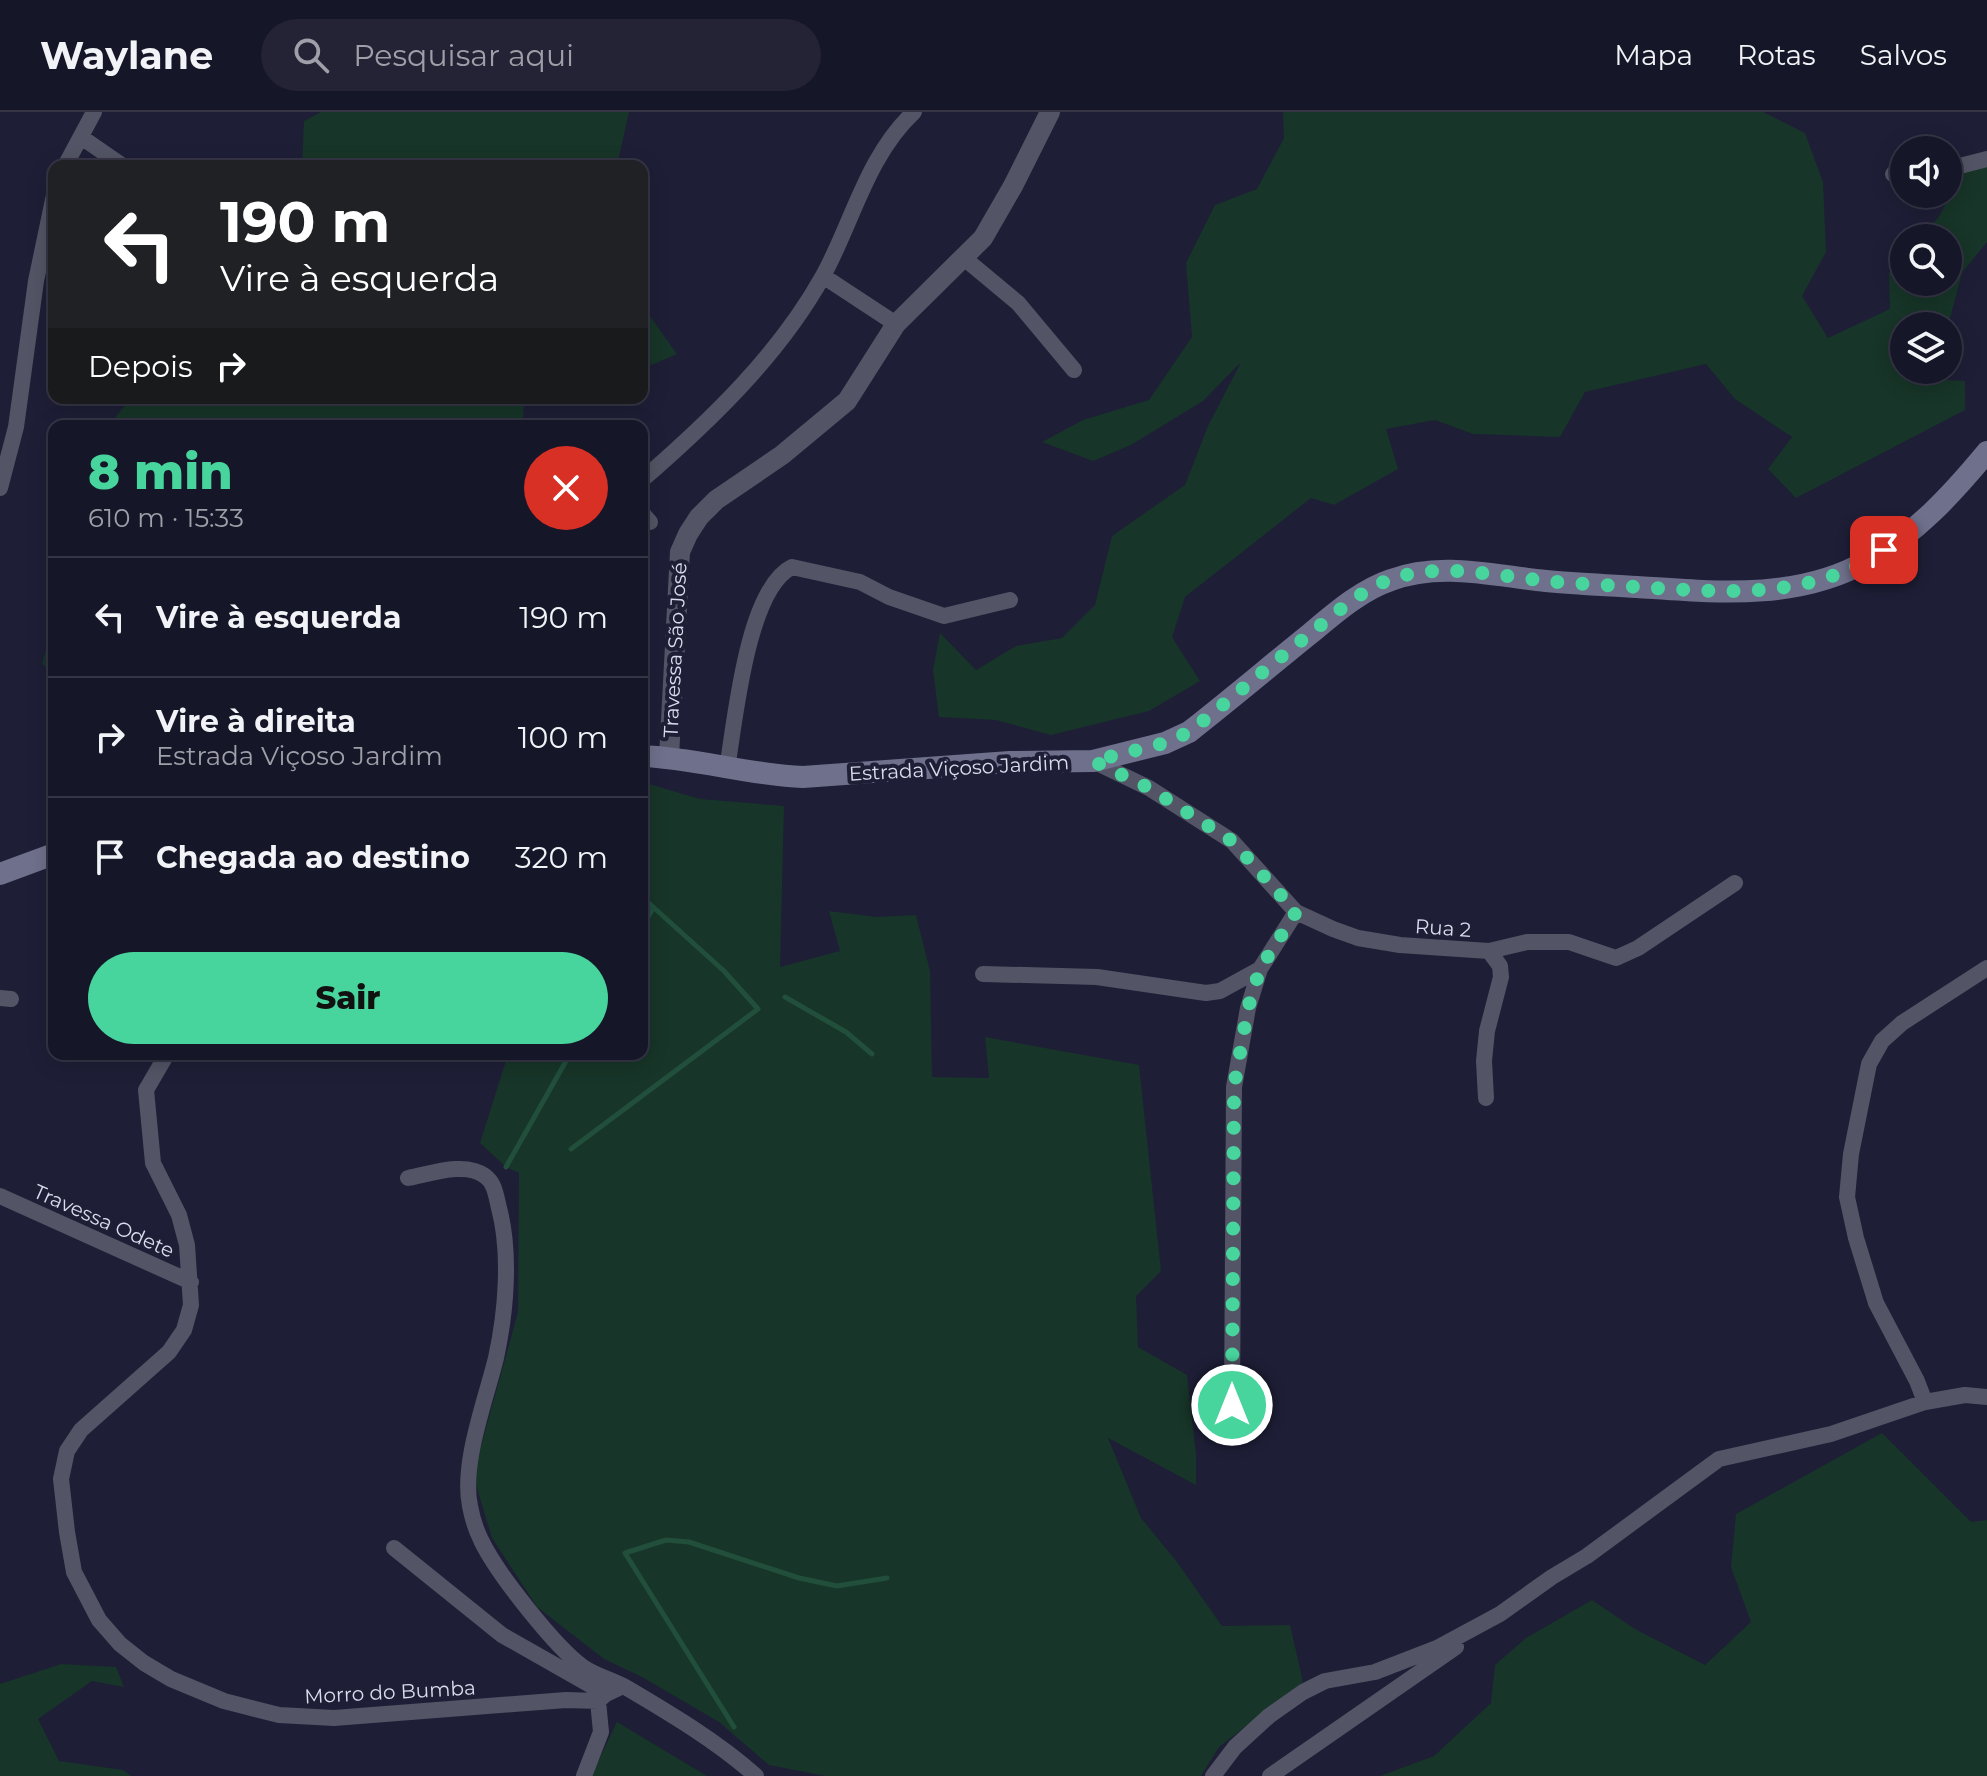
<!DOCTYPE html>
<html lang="pt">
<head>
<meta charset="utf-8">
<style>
  :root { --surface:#161629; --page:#232335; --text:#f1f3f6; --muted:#9e9fa8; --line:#353546; --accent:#48d49d }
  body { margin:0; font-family:Montserrat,sans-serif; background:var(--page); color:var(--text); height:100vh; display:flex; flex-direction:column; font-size:30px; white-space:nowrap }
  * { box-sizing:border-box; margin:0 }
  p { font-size:26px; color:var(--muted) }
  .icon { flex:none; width:44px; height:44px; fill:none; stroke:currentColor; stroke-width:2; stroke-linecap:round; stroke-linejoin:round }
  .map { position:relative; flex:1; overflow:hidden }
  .panel { position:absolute; left:48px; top:308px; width:600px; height:640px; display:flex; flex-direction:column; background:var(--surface); border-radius:16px; box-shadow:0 4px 20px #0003,0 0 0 2px var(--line) }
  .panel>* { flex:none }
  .hud { position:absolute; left:48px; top:48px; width:600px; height:244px; border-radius:16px; box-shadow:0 4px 20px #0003,0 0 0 2px var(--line); background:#202124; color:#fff; overflow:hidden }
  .fabs { position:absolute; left:1890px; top:24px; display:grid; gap:16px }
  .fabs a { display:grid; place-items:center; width:72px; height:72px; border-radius:50%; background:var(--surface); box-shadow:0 4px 20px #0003,0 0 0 2px var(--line); font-size:40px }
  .pin { position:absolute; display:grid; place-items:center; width:68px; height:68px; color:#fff; margin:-34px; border-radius:16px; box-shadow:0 4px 12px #0006 }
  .me { position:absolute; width:88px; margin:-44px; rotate:0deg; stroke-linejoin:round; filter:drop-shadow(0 0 6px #0008) }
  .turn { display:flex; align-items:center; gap:28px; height:168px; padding:0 40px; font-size:36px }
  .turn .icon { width:104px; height:104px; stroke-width:2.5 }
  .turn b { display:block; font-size:56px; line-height:68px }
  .then { display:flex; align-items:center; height:76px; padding:0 40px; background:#0003; gap:16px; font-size:30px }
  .round { display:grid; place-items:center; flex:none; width:84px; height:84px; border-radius:42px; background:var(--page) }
  .head { display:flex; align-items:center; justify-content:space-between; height:136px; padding:0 40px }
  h1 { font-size:48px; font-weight:800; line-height:60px; color:var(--accent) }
  .primary-button { display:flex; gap:16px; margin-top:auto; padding:16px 40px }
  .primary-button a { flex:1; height:92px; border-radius:48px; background:var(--accent); color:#111; font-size:32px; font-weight:800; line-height:92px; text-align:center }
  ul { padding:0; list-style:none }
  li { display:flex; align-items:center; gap:24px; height:120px; padding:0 40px; border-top:2px solid var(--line) }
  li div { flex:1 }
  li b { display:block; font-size:30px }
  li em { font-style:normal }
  header { display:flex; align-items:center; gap:48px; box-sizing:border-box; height:112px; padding:0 40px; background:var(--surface); border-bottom:2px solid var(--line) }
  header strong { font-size:38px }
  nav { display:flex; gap:44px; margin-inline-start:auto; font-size:28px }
  .search { width:560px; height:72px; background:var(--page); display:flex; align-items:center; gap:20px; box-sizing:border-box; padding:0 28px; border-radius:44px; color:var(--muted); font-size:30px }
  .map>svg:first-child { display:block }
</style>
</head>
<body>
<header>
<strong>Waylane</strong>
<div class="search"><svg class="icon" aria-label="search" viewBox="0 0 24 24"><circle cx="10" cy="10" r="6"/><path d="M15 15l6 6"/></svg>Pesquisar aqui</div>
<nav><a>Mapa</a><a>Rotas</a><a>Salvos</a></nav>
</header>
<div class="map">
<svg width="1987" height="1664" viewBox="0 0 1987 1664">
  <rect width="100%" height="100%" fill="#1e1e37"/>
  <path fill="#173528" d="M321,0H629L617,54H302L304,9Z
    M1283,0H1763L1805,21L1823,70L1826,140L1802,184L1828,226L1890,197L1889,161L1904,144V170H1948V126H1920L1938,106L1970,47L1987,55V130L1962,161L1948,214H1904V258H1915L1909,266L1965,269V298L1796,386L1768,357L1792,325L1735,287L1706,252L1585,280L1560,325L1473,322L1435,308L1386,317L1398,357L1334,393L1311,386L1185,485L1172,525L1200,569L1149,599L1051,623L996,608L939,605L933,558L940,521L976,558L1016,534L1062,526L1095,493L1112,424L1185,373L1208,314L1241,250L1203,289L1131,333L1093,349L1042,330L1083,308L1149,288L1192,225L1186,151L1215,93L1257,77L1284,26Z
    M642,193L677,242L642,257Z
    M131,286H524L523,314H108Z
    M54,506V561L42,552Z
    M642,670L700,687L784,694L780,855L840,839L829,799L876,805L916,803L930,859L932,965L989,966L985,925L1139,953L1161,1159L1136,1184L1138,1235L1187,1263L1196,1342V1373L1108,1326L1141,1406L1177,1450L1222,1514L1290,1513L1303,1570L1219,1635L1201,1664H825L769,1653L719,1610L642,1565L604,1547L537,1495L492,1426L473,1363L518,1200L519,1061L506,1055L480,1031L508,942H642Z
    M1882,1321L1971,1410L1987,1408V1664H1380L1434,1644L1491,1591L1495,1553L1526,1526L1592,1488L1635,1517L1705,1553L1751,1510L1731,1455L1736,1402Z
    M61,1552L116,1555L124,1575L92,1569L38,1607L59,1649L123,1658L131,1664H0V1572Z
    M617,1610L707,1664H591Z"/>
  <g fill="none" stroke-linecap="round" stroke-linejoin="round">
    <path stroke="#214f3c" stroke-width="5" d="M642,816L653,796
      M785,885L846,920L872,942
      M571,1037L758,897L724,859L642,785
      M506,1055L570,942
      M734,1615L625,1441L666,1428L689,1430L799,1466L837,1474L887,1466"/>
    <path stroke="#535465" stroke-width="16" d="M81,25L123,54
      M65,54L94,0
      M1948,57L1987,47
      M1893,62L1904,61
      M964,146L1018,191L1074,258
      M823,164L896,212
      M642,368C710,309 779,243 823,164C853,109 867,44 914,0
      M0,376L16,315L36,169L54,83
      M642,401L650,410
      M1093,649L1149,676L1232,729L1296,800L1333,817L1358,826L1400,833L1489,839L1500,854L1501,865L1487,919L1484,949L1486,986
      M727,657C735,609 747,477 792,455L860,470L889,485L944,504L1010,488
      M1489,839L1527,830H1569L1616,846L1638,836L1735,771
      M983,862L1097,865L1206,881L1220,879L1260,857
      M0,886L11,887
      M167,942L146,978L153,1051L179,1103L187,1133L191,1193L184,1218L169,1240L81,1318L67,1339L61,1367L67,1420L74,1460L99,1508L120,1532L144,1551L171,1567L224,1589L279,1603L334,1606L566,1588L598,1589L606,1582L623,1574
      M408,1066C430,1062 465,1049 485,1064C495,1071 496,1084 499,1096C511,1141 506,1200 496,1246C486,1287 461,1352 470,1394C472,1405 476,1418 481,1428C496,1460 555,1535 583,1555C596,1564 613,1568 627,1576C671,1602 718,1630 756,1664
      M0,1084L191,1170
      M1925,1290L1917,1269L1876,1191L1856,1126L1847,1085L1851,1042L1869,952L1882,929L1902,911L1987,856
      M1232,1293L1234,975L1248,896L1260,857L1296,800
      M394,1436L502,1523L606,1582
      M584,1664L601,1620L598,1589
      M1213,1664L1235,1635L1269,1604L1303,1580L1325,1569L1375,1560L1437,1536L1500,1502L1552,1465L1587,1444L1719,1347L1831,1322L1925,1290L1965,1283L1987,1285
      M1270,1664L1456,1535"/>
    <path stroke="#535465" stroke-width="20" d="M669,645L680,440L688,422L699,405L716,388L782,343L847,289L896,212L983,126L1013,74L1050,0"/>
    <path stroke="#6f708b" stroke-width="22" d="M642,644C696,646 748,663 803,665L1010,650L1093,649L1165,631L1189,620C1230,588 1270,554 1311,521C1335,501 1361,478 1391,468C1441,449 1495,464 1546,469C1576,472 1607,473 1637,475C1714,480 1797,489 1867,449C1915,423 1953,381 1987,340
      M0,762L54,742"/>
  </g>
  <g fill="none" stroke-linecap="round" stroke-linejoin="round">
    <path stroke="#48d49d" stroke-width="14" stroke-dasharray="0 25.2" d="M1232,1293L1234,975L1248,896L1260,857L1296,800L1232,729L1149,676L1093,649L1165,631L1189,620C1230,588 1270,553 1311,521C1336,501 1361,478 1391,467C1442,450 1496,464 1547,469C1577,472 1608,473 1638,475C1723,480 1810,489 1884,438"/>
  </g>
  <g text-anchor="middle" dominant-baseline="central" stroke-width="8" stroke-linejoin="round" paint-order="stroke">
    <g font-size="20" fill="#dadbec" stroke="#1e1e37">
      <text transform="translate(675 538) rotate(-87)">Travessa São José</text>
      <text transform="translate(959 656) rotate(-3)">Estrada Viçoso Jardim</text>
      <text transform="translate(1443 816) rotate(4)">Rua 2</text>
      <text transform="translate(104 1109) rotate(24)">Travessa Odete</text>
      <text transform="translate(390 1580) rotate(-3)">Morro do Bumba</text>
    </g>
  </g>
</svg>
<div class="fabs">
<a><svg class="icon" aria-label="sound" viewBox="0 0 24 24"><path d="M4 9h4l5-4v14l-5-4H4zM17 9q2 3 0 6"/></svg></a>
<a><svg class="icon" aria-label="search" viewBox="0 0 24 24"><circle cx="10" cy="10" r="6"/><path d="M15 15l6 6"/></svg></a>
<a><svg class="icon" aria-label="layers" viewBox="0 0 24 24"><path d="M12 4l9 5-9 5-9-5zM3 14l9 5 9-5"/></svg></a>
</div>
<div class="pin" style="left:1884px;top:438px;background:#d93025"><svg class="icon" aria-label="arrive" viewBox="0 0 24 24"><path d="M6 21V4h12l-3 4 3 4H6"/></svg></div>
<svg class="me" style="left:1232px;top:1293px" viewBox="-20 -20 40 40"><circle r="17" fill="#48d49d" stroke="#fff" stroke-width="3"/><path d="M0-11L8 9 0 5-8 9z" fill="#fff"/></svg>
<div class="hud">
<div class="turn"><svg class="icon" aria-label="left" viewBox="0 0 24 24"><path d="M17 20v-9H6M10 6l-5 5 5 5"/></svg><div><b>190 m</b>Vire à esquerda</div></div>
<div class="then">Depois<svg class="icon" aria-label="right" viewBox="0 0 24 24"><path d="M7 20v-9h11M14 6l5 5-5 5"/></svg></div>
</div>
<section class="panel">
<div class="head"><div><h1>8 min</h1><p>610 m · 15:33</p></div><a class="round" style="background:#d93025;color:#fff"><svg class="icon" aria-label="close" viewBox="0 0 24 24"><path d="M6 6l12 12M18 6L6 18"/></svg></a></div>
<ul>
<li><svg class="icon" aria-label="left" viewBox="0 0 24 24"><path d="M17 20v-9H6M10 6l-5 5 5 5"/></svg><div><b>Vire à esquerda</b></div><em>190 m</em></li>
<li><svg class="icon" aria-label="right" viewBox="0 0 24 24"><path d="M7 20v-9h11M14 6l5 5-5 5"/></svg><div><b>Vire à direita</b><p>Estrada Viçoso Jardim</p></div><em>100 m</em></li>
<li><svg class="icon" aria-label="arrive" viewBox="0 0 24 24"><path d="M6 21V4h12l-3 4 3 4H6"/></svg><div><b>Chegada ao destino</b></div><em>320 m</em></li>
</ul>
<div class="primary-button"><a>Sair</a></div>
</section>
</div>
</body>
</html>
